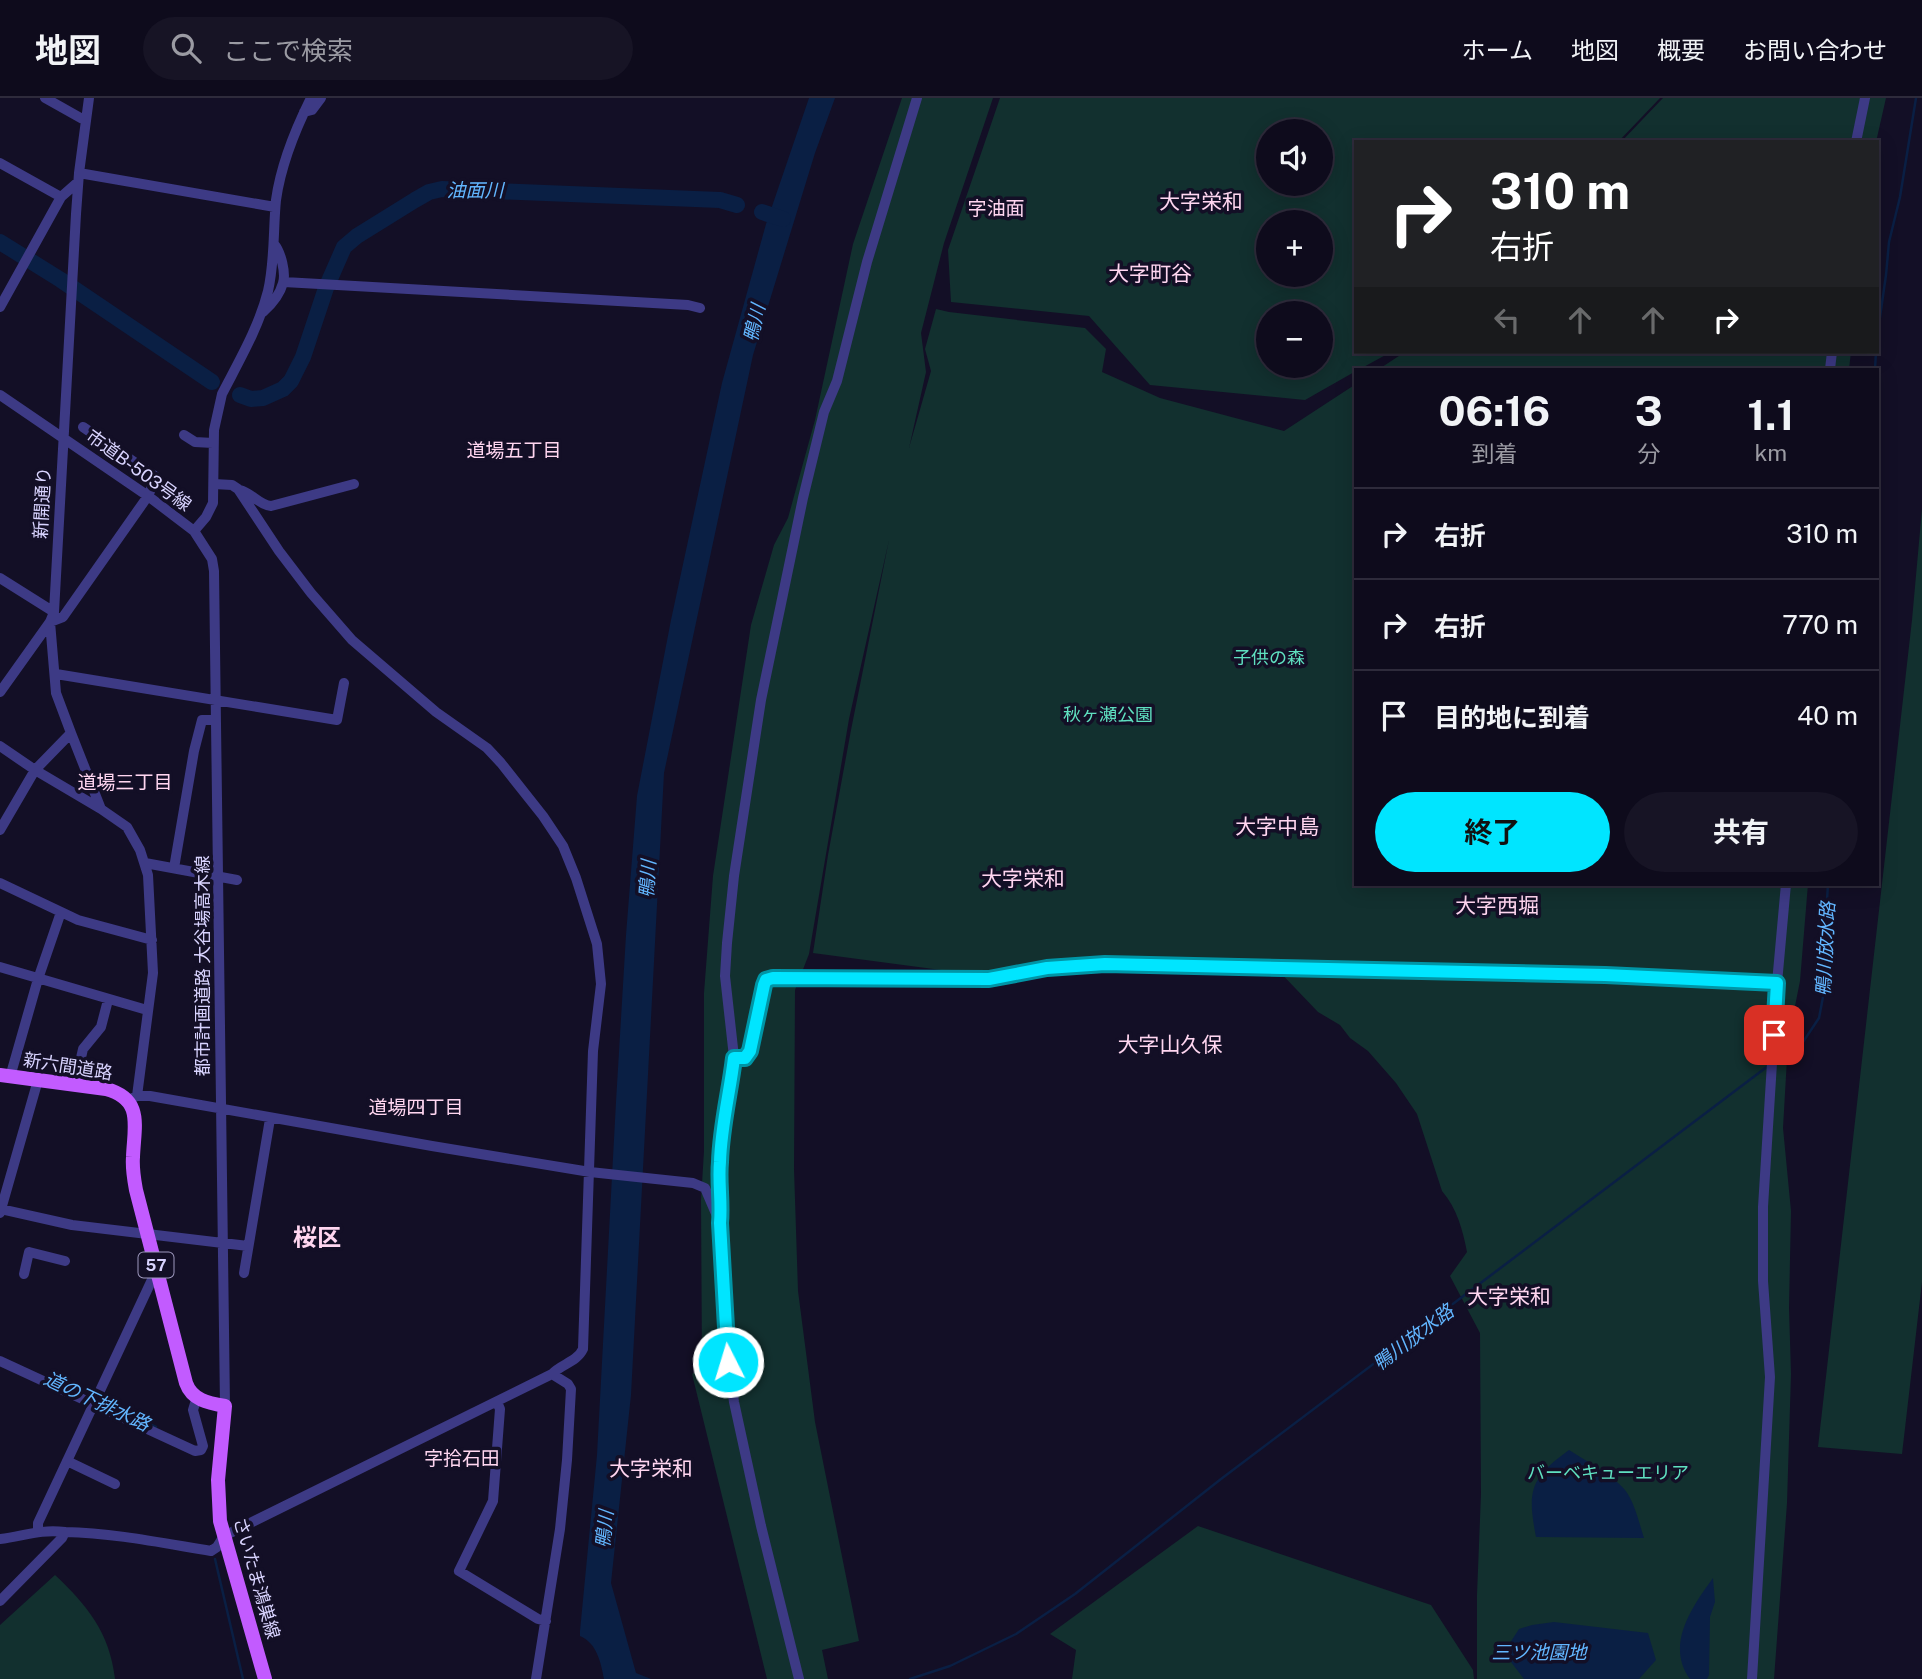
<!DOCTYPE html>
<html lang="ja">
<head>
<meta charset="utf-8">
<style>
  :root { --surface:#0e0b1c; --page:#171425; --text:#f1f3f6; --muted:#9b9ba3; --line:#2e2b3b; --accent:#00e5ff }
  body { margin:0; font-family:"Public Sans","Noto Sans JP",sans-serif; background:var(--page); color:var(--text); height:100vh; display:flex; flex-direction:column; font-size:26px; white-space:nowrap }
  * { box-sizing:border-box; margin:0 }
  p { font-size:23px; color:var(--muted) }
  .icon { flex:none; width:38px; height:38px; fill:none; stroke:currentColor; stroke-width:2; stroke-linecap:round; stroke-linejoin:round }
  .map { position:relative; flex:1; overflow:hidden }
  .details { position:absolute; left:1354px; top:270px; width:525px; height:518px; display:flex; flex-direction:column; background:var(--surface); border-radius:0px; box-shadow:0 4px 18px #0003,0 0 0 2px var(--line) }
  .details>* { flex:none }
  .hud { position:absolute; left:1354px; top:42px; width:525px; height:214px; border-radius:0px; box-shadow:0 4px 18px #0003,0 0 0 2px var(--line); background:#202124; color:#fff; overflow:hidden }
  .controls { position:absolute; left:1256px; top:21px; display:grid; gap:14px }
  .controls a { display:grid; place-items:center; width:77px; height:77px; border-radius:50%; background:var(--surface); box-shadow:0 4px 18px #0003,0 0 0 2px var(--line); font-size:35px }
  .pin { position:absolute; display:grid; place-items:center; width:60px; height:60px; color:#fff; margin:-30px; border-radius:14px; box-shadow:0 4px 10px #0006 }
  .me { position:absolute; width:77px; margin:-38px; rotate:355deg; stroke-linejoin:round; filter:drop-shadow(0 0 5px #0008) }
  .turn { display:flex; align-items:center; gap:24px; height:147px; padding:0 21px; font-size:32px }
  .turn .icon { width:91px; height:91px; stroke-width:2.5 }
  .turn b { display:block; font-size:49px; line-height:60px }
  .lanes { display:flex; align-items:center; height:66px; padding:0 21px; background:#0003; justify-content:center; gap:35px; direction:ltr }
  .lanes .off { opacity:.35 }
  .eta { display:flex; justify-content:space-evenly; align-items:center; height:119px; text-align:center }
  .eta b { font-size:42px; font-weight:700; line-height:49px }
  .button { display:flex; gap:14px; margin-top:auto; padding:14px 21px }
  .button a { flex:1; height:80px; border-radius:42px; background:var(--accent); color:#111; font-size:28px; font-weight:700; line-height:80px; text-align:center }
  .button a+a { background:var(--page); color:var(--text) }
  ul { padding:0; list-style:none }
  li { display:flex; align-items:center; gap:21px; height:91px; padding:0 21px; border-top:2px solid var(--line) }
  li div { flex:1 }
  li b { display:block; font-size:26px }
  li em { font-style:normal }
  header { display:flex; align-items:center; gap:42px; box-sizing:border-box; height:98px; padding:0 35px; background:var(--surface); border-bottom:2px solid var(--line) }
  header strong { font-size:33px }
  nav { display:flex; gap:38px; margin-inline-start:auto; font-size:24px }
  .search { width:490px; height:63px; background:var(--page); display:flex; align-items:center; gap:18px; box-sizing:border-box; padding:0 24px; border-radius:38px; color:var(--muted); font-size:26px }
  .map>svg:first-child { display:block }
</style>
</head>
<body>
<header>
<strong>地図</strong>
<div class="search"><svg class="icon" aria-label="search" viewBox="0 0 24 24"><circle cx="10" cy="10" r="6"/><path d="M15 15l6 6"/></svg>ここで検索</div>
<nav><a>ホーム</a><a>地図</a><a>概要</a><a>お問い合わせ</a></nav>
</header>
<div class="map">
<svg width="1922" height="1581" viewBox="0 0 1922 1581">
  <rect width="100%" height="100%" fill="#130f26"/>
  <path fill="#12302f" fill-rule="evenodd" d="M902,0H993L944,145L921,235L926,274L909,350L931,273L925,251L936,211L949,214L1085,230L1106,251L1102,274L1160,300L1284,333L1356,286V786H1808L1800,883L1788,943L1783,1030L1791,1113L1789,1210L1791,1276L1787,1405L1774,1581H1477V1497L1481,1396L1480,1235L1450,1178L1467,1154C1463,1133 1457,1110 1442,1093L1417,1016L1396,985L1368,953L1350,940L1340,927L1318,914L1274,868L1146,865L986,878L813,855L828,757L851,632L889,442L849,621L809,856L795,892L794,1071L798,1193L815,1324L859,1543L822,1552L828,1581H767L692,1276L702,1268L701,1102L704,1053V895L713,778L751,527L774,447L788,420L815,322L853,146Z
    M1000,0H1660L1618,44H1356V254H1391L1360,271H1356V273L1305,302L1150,287L1089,218L951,204L948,152ZM1269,33H1321V86H1269ZM1321,124V177H1269V124ZM1269,215H1321V268H1269Z
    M1663,0H1886L1876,44H1621Z
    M1405,254H1851L1849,271H1379Z
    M1922,411V1184L1902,1356L1818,1349L1912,522Z
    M1198,1428L1431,1507L1473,1572L1474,1581H1072L1076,1552L1050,1536Z
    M55,1477C87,1507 110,1535 115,1581H0V1527Z"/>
  <path fill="#0a1f44" d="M809,0H835L815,55L753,257L664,675L631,1297L611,1485L636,1575L651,1581H604C601,1565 597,1545 580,1538V1533L597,1357L616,1004L626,837L637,698L671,522L722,285L766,126Z
    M1569,1352C1586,1363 1613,1377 1625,1392C1635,1405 1639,1425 1644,1440L1536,1439C1527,1393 1530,1380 1569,1352Z
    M1713,1480L1715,1504L1710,1519L1709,1577L1707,1581H1690C1665,1547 1692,1509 1713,1480Z
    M1554,1524L1648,1535L1656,1562L1639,1581H1524L1511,1564L1508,1548L1519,1531L1532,1527Z"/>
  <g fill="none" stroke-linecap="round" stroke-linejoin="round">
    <path stroke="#0a1f44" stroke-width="2.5" d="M1878,233L1886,177L1889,144L1900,99L1916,0
      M1875,271L1876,254
      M1776,962L1803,944L1819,920L1823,899L1825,834L1828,786
      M99,1303L156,1329
      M215,1461L243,1581
      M910,1581L950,1568L1016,1536L1075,1496L1221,1381L1768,968"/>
    <path stroke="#0a1f44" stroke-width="16" d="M762,114L783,121
      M0,144L61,182L212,284
      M240,297L251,301L263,300L283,291L291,283L303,259L326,190L344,149L357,138L415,102L429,94L442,91L720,102L737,107"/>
    <path stroke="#3d3a85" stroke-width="10" d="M45,0L86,23
      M304,14L312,12L321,0
      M1856,44L1865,0
      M0,65L61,99
      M79,75L275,109
      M284,184L688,207L700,210
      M0,209L61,99L78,84
      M263,214C271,207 280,196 283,185C286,175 281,154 274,146
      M1830,271L1832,254
      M0,297L148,398L194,433L212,461L214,473L225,1308
      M83,329L156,379L148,398L63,519L50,524L56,595L71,635L101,711L127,729L140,752L148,777L153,875L137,998
      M184,337L195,344L213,345
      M240,392C252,395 259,407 271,408L354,386
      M194,433L206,419L213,405L214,332L222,296C239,263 259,229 268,193C275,163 273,132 276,102C281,66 295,32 311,0
      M0,480L54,514
      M56,576L337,622L344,585
      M0,594L50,524L54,514L76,116L79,75L89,0
      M0,648L35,672L101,711
      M0,732L35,672L71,635
      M145,765L237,782
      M174,770L194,653L202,622H216
      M0,785L78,822L152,842
      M0,869L147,912
      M734,959L725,878L727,845L734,778L761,602L803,400L824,314L837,283L867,164L917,0
      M10,979L38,881L61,814
      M75,986L83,951L101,929L108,902
      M128,1002L137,998H150L432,1048L590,1074L693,1085L705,1090L720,1125L721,1104L719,1067L721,1042L734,959L745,960C761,941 755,903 766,882L773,880L989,881L1047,870L1073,867L1105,866C1329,869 1553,874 1777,885
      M0,1111L72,1127L248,1148
      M0,1115L38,982
      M720,1125L725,1236L734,1304L761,1428L799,1581
      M244,1175L270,1021
      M24,1176L29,1154L65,1163
      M0,1263L195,1353L201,1352L203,1348L193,1312L197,1299
      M497,1304L500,1311L493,1403L459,1473L538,1521L546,1523
      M67,1363L115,1386
      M38,1433V1425L157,1171
      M0,1441C24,1438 40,1431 65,1434
      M0,1503L62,1440L65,1434C114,1435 162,1445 211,1453L217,1449L224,1438L552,1276C561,1266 577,1264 583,1251L593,953L601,886L597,846L576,780L563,748L543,718L501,665L487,650L436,614L352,542L311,495L279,453L238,391L232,387L214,386
      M536,1581L560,1431L567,1362L571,1291L568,1286L552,1276
      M1752,1581L1770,1279L1763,1183V1109L1777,885L1786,786"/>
    <path stroke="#c25bff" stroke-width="14" d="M0,977L106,991C144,1001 134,1029 133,1059C132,1071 134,1081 136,1092L186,1285C192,1302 208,1305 225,1308L218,1382L220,1423L265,1581"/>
  </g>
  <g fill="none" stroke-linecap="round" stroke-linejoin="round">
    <defs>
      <path id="route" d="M728,1264L720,1125C722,1104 718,1084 720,1064C721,1028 730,994 734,960H745L750,953L764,887L766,882L773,880L989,881L1047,870L1105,866L1605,877L1777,885L1774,937"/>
    </defs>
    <use href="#route" stroke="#0095a6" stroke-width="18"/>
    <use href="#route" stroke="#00e5ff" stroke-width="12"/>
  </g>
  <g text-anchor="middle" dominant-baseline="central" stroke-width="7" stroke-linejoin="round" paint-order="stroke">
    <rect fill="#130f26" stroke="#9e99be" stroke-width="2" x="138.5" y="1154.5" width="35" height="25" rx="5"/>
    <g font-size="16" font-weight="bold" fill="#d9d4ff">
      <text x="156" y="1167">57</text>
    </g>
    <g font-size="18" fill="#d9d4ff" stroke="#130f26">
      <text transform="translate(139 372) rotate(36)">市道B-503号線</text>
      <text transform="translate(42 405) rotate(-87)">新開通り</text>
      <text transform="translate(202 868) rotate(-90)">都市計画道路 大谷場高木線</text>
      <text transform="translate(68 968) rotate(9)">新六間道路</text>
      <text transform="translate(257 1480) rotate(74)">さいたま鴻巣線</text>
    </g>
    <g font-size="18" fill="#5fe0c0" stroke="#130f26">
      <text x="1269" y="559">子供の森</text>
      <text x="1108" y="616">秋ヶ瀬公園</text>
      <text x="1608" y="1374">バーベキューエリア</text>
    </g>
    <g font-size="19" font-style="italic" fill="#62b6ff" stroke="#130f26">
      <text x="475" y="92">油面川</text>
      <text transform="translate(754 225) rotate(-77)">鴨川</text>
      <text transform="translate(647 781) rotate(-86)">鴨川</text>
      <text transform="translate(1825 851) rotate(-87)">鴨川放水路</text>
      <text transform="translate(1413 1239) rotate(-37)">鴨川放水路</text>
      <text transform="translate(97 1303) rotate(25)">道の下排水路</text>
      <text transform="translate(604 1431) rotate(-84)">鴨川</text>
      <text x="1539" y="1554">三ツ池園地</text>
    </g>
    <g font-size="19" fill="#ffd6f0" stroke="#130f26">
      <text x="996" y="110">字油面</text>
      <text x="514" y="352">道場五丁目</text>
      <text x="125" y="684">道場三丁目</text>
      <text x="416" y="1009">道場四丁目</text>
      <text x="462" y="1360">字拾石田</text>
    </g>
    <g font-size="21" fill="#ffd6f0" stroke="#130f26">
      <text x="1201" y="103">大字栄和</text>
      <text x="1150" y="175">大字町谷</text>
      <text x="1277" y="728">大字中島</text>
      <text x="1023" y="780">大字栄和</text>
      <text x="1497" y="807">大字西堀</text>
      <text x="1170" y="946">大字山久保</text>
      <text x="1509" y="1198">大字栄和</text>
      <text x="651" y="1370">大字栄和</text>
    </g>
    <g font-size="24" font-weight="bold" fill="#ffd6f0" stroke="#130f26">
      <text x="317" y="1139">桜区</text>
    </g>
  </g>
</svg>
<div class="controls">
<a><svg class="icon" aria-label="sound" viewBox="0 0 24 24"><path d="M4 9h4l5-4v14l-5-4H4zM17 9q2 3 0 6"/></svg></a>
<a>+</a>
<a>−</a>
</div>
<div class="pin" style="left:1774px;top:937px;background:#d93025"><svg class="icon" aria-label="arrive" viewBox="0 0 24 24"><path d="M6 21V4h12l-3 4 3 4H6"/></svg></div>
<svg class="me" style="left:728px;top:1264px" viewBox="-20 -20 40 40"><circle r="17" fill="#00e5ff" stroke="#fff" stroke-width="3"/><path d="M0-11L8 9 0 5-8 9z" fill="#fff"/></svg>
<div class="hud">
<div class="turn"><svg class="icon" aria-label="right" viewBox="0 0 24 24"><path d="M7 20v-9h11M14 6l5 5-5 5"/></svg><div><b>310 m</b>右折</div></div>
<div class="lanes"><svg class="icon off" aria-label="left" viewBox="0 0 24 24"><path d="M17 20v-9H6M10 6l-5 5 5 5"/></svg><svg class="icon off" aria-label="ahead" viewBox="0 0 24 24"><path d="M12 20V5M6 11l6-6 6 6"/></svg><svg class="icon off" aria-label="ahead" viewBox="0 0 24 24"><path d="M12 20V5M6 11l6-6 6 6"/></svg><svg class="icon" aria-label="right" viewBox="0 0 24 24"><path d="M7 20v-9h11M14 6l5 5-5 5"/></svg></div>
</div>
<section class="details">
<div class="eta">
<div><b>06:16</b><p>到着</p></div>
<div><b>3</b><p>分</p></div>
<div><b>1.1</b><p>km</p></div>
</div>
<ul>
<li><svg class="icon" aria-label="right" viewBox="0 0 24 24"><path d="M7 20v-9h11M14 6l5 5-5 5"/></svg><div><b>右折</b></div><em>310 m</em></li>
<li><svg class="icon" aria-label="right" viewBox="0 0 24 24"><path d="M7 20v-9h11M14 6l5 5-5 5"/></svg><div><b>右折</b></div><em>770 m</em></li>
<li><svg class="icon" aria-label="arrive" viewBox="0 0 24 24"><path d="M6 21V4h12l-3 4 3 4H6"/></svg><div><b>目的地に到着</b></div><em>40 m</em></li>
</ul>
<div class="button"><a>終了</a><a>共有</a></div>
</section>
</div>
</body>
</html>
